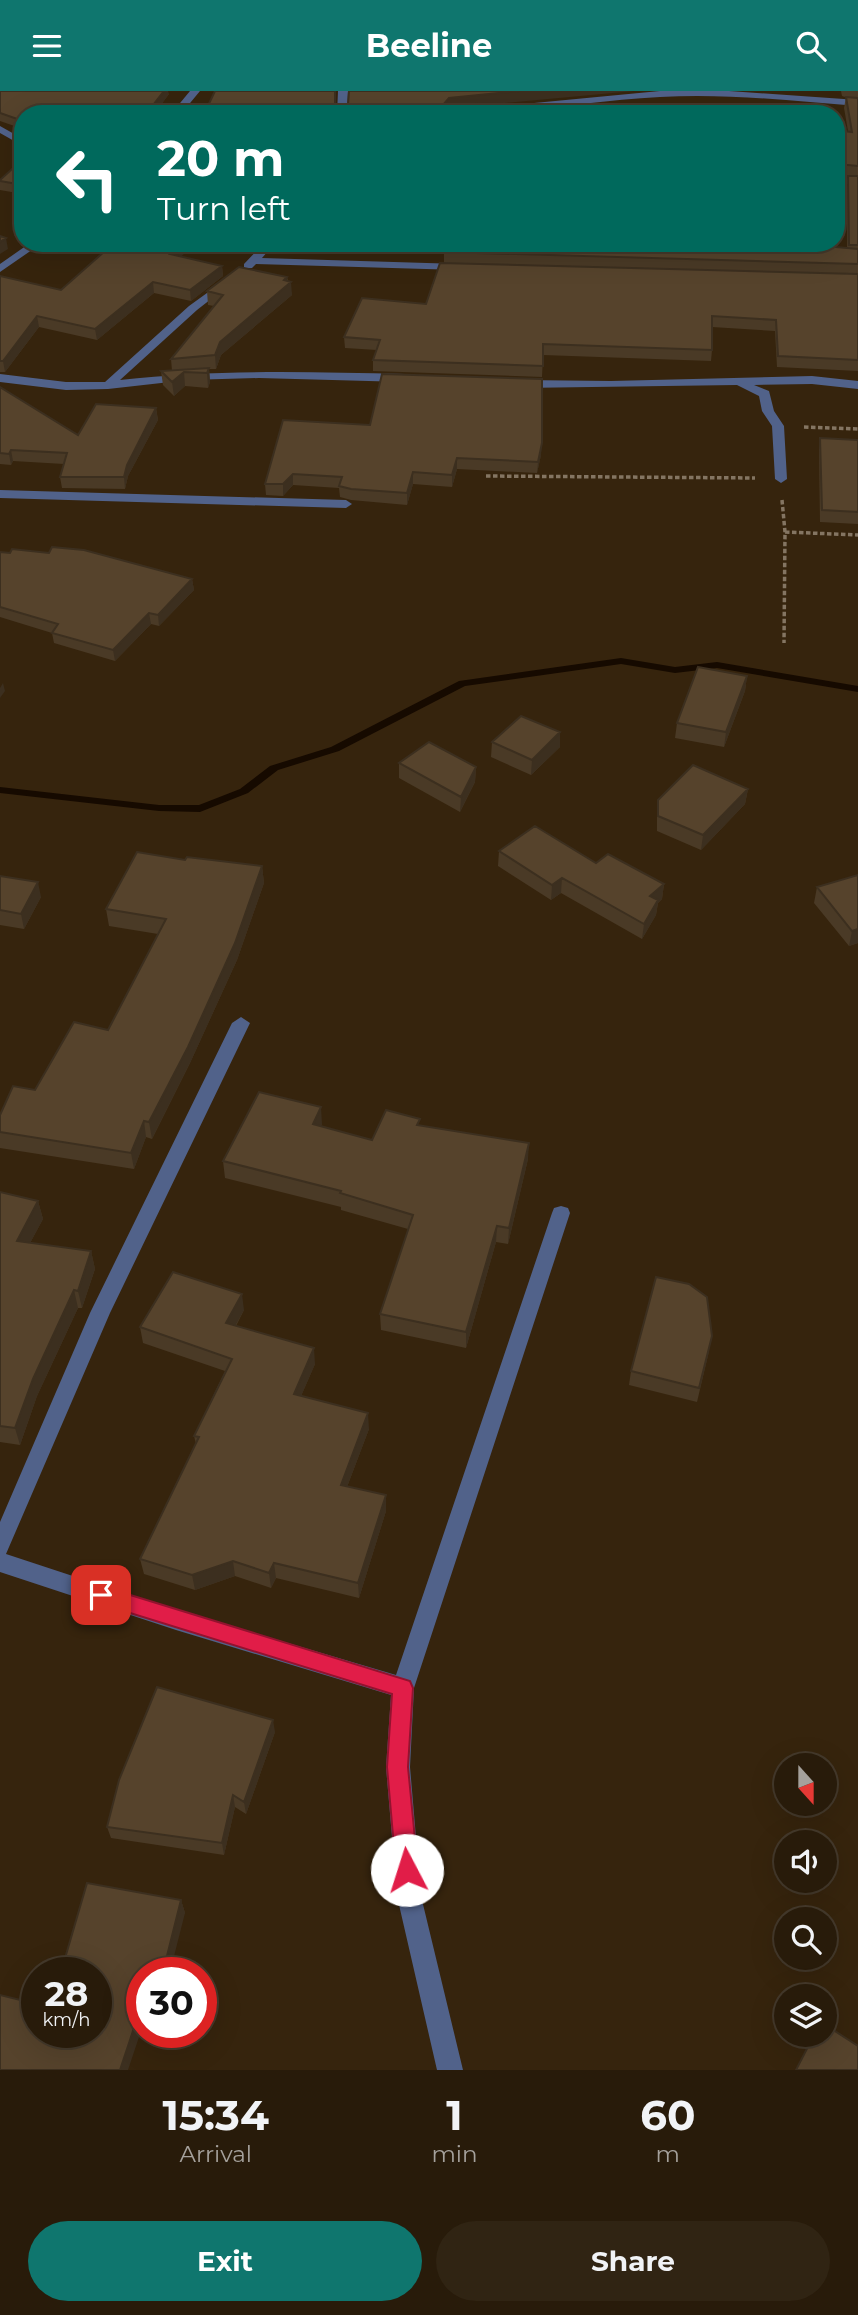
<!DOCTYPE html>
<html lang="en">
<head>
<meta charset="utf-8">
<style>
  :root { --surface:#281b0a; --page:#302413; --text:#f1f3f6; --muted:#a5a19c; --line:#44392b; --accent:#0f766e }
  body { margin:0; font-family:Montserrat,sans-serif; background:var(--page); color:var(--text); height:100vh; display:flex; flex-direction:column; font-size:26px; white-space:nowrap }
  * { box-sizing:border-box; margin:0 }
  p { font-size:23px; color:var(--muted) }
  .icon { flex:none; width:38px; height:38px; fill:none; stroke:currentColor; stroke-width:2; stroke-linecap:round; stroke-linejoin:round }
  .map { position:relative; height:1979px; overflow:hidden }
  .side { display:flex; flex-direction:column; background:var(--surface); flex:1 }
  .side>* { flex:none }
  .top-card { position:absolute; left:14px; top:14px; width:831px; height:147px; border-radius:28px; box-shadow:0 7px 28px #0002,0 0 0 2px var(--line); background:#00695c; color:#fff; overflow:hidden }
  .needle { width:46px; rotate:159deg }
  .buttons { position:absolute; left:774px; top:1662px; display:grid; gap:14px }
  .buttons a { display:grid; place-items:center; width:63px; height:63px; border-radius:50%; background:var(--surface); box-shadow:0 7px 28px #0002,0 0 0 2px var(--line); font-size:35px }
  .speed { position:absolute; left:21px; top:1866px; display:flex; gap:14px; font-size:35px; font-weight:700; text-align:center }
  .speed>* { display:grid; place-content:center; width:91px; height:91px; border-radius:50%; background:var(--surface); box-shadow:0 7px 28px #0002,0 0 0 2px var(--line); line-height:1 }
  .speed small { font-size:18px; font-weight:400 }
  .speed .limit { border:10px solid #d22; background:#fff; color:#111 }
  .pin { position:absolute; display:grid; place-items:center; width:60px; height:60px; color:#fff; margin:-30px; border-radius:14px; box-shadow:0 4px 10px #0006 }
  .me { position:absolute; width:77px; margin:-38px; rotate:355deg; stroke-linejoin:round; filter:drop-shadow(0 0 5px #0008) }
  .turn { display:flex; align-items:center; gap:24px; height:147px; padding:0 28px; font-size:32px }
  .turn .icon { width:91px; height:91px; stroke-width:2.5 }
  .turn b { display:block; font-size:49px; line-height:60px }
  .eta { display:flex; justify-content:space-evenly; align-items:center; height:119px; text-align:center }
  .eta b { font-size:42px; font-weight:700; line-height:49px }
  .cta { display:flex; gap:14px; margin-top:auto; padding:14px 28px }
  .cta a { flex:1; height:80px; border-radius:42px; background:var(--accent); color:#fff; font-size:28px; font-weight:700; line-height:80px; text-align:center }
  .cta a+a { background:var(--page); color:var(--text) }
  header { display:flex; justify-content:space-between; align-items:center; height:91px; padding:0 28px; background:var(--accent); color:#fff; font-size:32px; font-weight:700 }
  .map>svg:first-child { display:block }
</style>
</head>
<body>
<header><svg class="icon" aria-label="menu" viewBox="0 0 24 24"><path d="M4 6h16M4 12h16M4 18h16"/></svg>Beeline<svg class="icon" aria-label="search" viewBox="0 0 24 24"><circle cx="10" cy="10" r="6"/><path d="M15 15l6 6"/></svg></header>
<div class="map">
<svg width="858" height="1979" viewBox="0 0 858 1979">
  <rect width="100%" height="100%" fill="#36240d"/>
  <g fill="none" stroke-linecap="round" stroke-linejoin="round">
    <path fill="#160a00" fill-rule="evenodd" d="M621,567L675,576L717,571L858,595V601L717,577L675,582L621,573L465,595L339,660L278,679L248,702L200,721L159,720L0,702V696L159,714H199L240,698L270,675L331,656L459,590Z"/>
    <path stroke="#847562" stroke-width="3.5" stroke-dasharray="4.5 2.5" stroke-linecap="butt" d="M804,336L858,338
      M486,385L755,387
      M782,409L785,441L784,552
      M785,441L858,444"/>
    <path fill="#51628a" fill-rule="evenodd" d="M190,0H200L181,23H171Z
      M338,0H348L347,23H337Z
      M660,0H729L858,9V15C792,10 726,2 660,6C588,10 517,23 445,23L450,20Z
      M0,35L23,48V55L0,42Z
      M836,86L858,88V94L836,92Z
      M30,152H42L0,181V173Z
      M264,152H275L262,167L460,173L465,176L460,179L256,173L252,177H244V173Z
      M225,189L229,190V194L197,219L120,289C216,278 309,281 405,283L411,287L405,291L259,287L188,289L108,298L66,299L0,291V283L66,291H105L189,215Z
      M812,285L858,290V298L812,293L754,294L769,300L774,320L784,335L787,388L781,392L775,388L772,335L762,320L759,305L737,294L520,297L514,293L520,289L611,290Z
      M0,399L346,409L352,413L346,417L0,407Z
      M241,926L250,932L110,1222L6,1463L176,1519L396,1584L552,1122L554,1117L561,1115L568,1117L570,1122L414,1597L410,1676L421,1805L463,1979H437L397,1805L386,1676L391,1604L176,1539L0,1481V1431L90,1222L232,932Z"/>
  </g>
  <path fill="#4a3a26" d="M0,0L169,3L154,23H23V38L0,30Z
    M841,0H858V280L777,276L775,240L712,236V259L711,270L543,264L542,286L373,280V269L377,259L345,257L344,246L426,213L681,178L444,172V161L847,157V96L848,85H852L836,83V39L848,40L844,17L846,6L848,7L842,5Z
    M23,68V103L0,99V89Z
    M181,166L222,175L223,185L191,210L154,202L97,249L39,236L5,281H0V185L61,199Z
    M287,186L292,204L221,264L216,278H209L210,291L208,297L185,295L174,305L163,294L161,280H172L171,268L214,215L208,214L207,200Z
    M0,296L78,344L156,317L158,329L128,385L125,398L62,397L60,386L64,373L13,370L11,374L0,373Z
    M283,329L541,364L537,382L457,378L452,396L413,393L407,414L351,409L340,406L339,397L293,394L283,405L266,404L265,393Z
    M820,347L858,349V433L820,431L819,359Z
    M0,461L192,488L194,499L159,535L151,533L115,570L54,552L52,542L0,526Z
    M747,585L745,600L724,656L675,647L677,632Z
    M560,641V656L531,684L491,666L492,651Z
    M399,672L476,676L475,691L460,721L399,687Z
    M748,698L745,713L701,759L657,740V724L658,709Z
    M499,760L596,772L664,793L662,808L658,812L656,824L642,848L561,802L551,809L498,775Z
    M185,769L262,775L264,792L237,869L190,972L152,1048L146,1046L134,1078L0,1057V1041L35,999L108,939L158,843L109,835L106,818Z
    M858,784V852L849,855L814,812L817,796Z
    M0,785L41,806L24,838L0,834Z
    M322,1033L321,1035L372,1049L420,1035L528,1068L508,1153L496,1151L466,1257L381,1239L380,1223L408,1138L341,1119V1116L225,1087L223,1070Z
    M0,1101L38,1110L43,1128L30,1152L91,1160L95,1178L82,1217H78L37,1305L20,1354L0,1351Z
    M244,1219L236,1235L315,1273L301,1305L369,1338L347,1396L386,1420L359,1507L276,1487L271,1497L235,1485L195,1499L144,1483L140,1468L196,1353L194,1345L225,1280L143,1252L140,1236Z
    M709,1260L697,1311L629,1294L631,1280Z
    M275,1641L246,1723L235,1716L224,1764L111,1747L107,1736Z
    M181,1809L185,1822L142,1881V1937L37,1941Z"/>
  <path fill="#3c2f1f" d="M164,0H168L169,3L154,23H146Z
    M519,0H634L505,12V23H476L443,14L449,7Z
    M6,147L8,158L0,163V151Z
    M183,152H197L171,174L170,163Z
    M222,175L223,185L191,210L190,199Z
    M287,186V194L291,191L292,204L221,264L216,278L215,264L220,251Z
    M153,191L154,202L97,249L95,238Z
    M37,225L39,236L5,281L3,270Z
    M209,277L210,291L208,297L207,282Z
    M184,281L185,295L174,305L172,291Z
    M156,317L158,329L128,385L125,398L124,386L127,374Z
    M542,352L541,364L537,382L538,371Z
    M11,359L13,370L11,374L9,363Z
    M457,367V378L452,396V384Z
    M413,381V393L407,414V402Z
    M293,383V394L283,405V393Z
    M192,488L194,499L159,535L158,524Z
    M149,522L151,533L115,570L113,559Z
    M747,585L745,600L724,656L726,641Z
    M3,592L5,600L0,607V597Z
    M560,641V656L531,684L532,669Z
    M476,676L475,691L460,721L461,706Z
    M748,698L745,713L701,759L703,744Z
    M262,775L264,792L237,869L190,972L152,1048L149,1031Z
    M562,787L561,802L551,809L552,794Z
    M38,791L41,806L24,838L21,823Z
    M664,793L662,808L658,812L656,824L642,848L644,833L650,805Z
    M858,838V852L849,855L852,840Z
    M321,1016L322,1033L314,1049L313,1033Z
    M144,1030L146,1046L134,1078L131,1062Z
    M529,1052L528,1068L508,1153L509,1137Z
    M38,1110L43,1128L22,1167L17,1150Z
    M497,1135L496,1151L466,1257V1241Z
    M91,1160L95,1178L82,1217L78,1200Z
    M74,1199L78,1217L37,1305L20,1354L15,1337L33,1288Z
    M242,1203L244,1219L228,1248L226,1232Z
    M314,1257L315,1273L295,1319L294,1303Z
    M368,1322L369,1338L342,1409L341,1394Z
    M386,1404V1420L359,1507L358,1492Z
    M233,1470L235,1485L195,1499L192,1484Z
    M274,1472L276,1487L271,1497L269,1482Z
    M273,1629L275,1641L246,1723L244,1711Z
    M233,1704L235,1716L224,1764L222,1752Z
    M181,1809L185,1822L170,1881H163Z
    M138,1925L142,1937L128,1979H120Z"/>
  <path fill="#56432c" stroke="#3c2f1f" stroke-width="2" d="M0,0H164L146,23H23V30L0,22Z
    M215,0H335V14H348L349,0H519L449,7L443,14L505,12L476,17V23H204Z
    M846,6L858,7V75L838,73L836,75V39L852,41Z
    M23,68V94L0,90V89Z
    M848,85H858V154H849Z
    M0,145L6,147L0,151Z
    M114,152H183L170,163L222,175L190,199L153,191L95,238L37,225L3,270H0V185L61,199Z
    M447,152H792L858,158V173L444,161Z
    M440,172L858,183V269L778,265L776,229L712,225V259L543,253V275L373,269L380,249L344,246L362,207L426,213Z
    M239,176L287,186L284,189L291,191L220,251L215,264L171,268L223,204L207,200Z
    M209,277L207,282L184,281L172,291L161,280Z
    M382,283L542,288V352L538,371L457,367L452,384L413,381L407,402L351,398L339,395L342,386L293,383L283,393H265L283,329L370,334Z
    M0,296L78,344L96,313L156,317L127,374L124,386H60L67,362L11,359L9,363L0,362Z
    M820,347L858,349V421L822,419Z
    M52,456L84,459L192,488L158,524L149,522L113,559L52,542L58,533L0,516V461L10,462L12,458L49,462Z
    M698,576L747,585L726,641L677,632Z
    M521,625L560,641L532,669L492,651Z
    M429,651L476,676L461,706L399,672Z
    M693,674L748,698L703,744L658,725V709Z
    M535,735L596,772L608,763L664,793L650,805L658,809L644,833L562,787L552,794L499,760Z
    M137,761L185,769L187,766L262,775L235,852L188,956L149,1031L144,1030L131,1062L0,1041V1024L13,995L35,999L74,931L108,939L166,828L106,818Z
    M858,784V838L852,840L817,796Z
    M0,785L38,791L21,823L0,819Z
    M259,1001L321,1016L313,1033L372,1049L386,1019L420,1028L417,1034L529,1052L509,1137L497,1135L466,1241L380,1223L413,1124L340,1102L341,1100L223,1070Z
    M0,1101L38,1110L17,1150L91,1160L78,1200L74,1199L33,1288L15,1337L0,1335Z
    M173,1181L242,1203L226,1232L314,1257L294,1303L368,1322L341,1394L386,1404L358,1492L274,1472L269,1482L233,1470L192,1484L140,1468L199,1346L194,1345L232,1268L140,1236Z
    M656,1186L689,1193L707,1206L712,1245L699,1297L631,1280Z
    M157,1596L273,1629L244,1711L233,1704L222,1752L107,1736L119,1689Z
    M87,1792L181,1809L163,1881H142V1926L138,1925L120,1979H0V1904L37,1913V1941H96V1881H61Z
    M824,1933L858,1955V1979H796L814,1944H824Z"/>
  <path fill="#e11d48" stroke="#92132f" stroke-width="2" d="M101,1495L410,1590L413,1597L408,1676L418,1779L415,1787L407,1790L399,1787L396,1779L387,1676L392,1603L101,1513L94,1510L91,1504L94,1497Z"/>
</svg>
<div class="buttons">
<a><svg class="needle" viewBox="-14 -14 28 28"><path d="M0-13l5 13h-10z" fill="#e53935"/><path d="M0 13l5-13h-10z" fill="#a5a19c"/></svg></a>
<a><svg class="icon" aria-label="sound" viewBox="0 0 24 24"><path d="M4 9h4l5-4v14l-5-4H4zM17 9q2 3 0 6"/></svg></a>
<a><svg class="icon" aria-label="search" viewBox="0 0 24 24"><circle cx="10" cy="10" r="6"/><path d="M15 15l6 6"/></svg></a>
<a><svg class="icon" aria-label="layers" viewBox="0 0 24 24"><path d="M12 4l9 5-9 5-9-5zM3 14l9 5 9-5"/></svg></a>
</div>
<div class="speed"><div>28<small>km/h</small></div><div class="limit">30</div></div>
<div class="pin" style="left:101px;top:1504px;background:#d93025"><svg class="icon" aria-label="arrive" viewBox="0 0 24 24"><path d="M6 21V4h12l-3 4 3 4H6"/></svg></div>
<svg class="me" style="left:407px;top:1779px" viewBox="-20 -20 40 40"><circle r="19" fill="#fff"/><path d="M0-13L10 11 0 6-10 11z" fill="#e11d48"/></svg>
<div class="top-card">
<div class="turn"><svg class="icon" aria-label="left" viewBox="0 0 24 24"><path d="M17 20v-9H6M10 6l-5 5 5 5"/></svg><div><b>20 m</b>Turn left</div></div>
</div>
</div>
<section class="side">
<div class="eta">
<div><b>15:34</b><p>Arrival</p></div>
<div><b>1</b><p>min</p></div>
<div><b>60</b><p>m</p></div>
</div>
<div class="cta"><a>Exit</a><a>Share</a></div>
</section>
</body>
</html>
